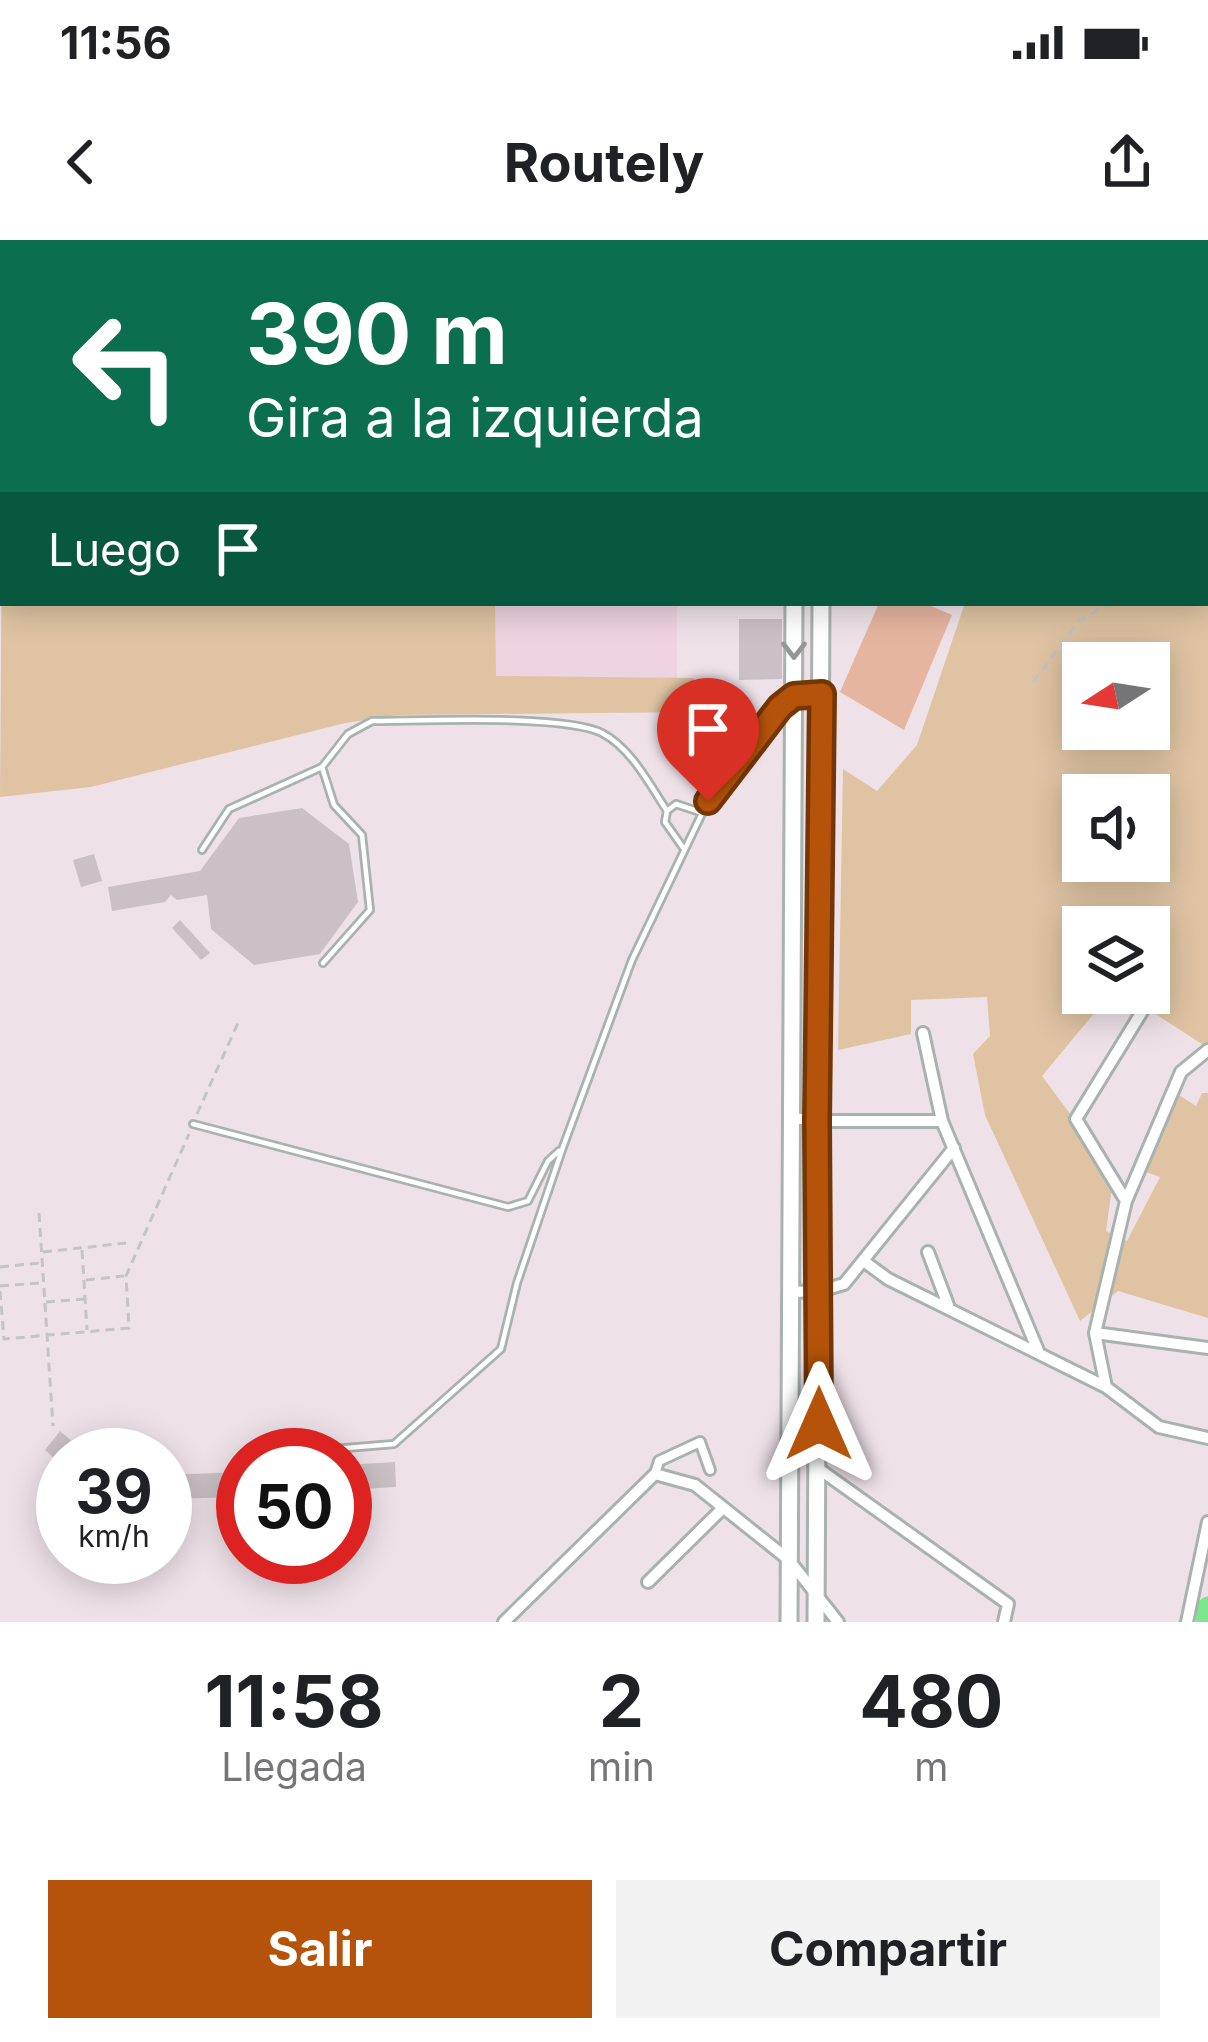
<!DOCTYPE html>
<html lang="es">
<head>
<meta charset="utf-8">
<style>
  :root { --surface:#fff; --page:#f2f2f2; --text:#202124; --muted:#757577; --accent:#b45309 }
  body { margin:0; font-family:Inter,sans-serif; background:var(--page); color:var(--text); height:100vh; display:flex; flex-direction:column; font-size:45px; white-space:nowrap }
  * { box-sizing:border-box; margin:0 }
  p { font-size:39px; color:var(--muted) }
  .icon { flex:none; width:66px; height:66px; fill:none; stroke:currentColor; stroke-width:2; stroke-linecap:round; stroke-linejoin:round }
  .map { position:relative; height:1382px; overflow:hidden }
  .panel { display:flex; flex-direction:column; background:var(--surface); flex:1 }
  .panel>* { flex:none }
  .guide { position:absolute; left:0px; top:0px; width:1209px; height:366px; box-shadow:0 6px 30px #0003; background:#0b6e4f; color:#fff; overflow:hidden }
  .needle { width:78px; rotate:258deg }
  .buttons { position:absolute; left:1062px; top:402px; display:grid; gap:24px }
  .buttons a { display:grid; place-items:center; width:108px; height:108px; border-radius:0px; background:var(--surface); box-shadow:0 6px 30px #0003; font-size:60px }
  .speed { position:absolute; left:36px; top:1188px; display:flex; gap:24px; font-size:60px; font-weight:700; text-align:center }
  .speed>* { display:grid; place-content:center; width:156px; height:156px; border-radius:50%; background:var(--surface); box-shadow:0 6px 30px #0003; line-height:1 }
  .speed small { font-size:30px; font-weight:400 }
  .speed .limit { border:18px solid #d22; background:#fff; color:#111 }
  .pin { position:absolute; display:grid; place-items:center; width:102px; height:102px; color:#fff; margin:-123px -51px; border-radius:50% 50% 50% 0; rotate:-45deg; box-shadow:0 0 12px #0007 }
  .pin .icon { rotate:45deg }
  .me { position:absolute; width:132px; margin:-66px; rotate:0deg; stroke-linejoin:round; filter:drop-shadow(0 0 9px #0008) }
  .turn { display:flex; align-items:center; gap:42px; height:252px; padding:0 48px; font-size:54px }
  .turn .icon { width:156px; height:156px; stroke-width:2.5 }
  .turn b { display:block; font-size:84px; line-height:102px }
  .then { display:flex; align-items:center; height:114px; padding:0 48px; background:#0003; gap:24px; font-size:45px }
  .eta { display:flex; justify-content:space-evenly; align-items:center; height:204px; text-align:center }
  .eta b { font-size:72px; font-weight:700; line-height:84px }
  .cta { display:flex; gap:24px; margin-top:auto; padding:24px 48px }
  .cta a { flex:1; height:138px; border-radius:0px; background:var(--accent); color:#fff; font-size:48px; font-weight:700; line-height:138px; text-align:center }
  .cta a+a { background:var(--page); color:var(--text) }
  .status { display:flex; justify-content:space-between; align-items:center; height:84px; padding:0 60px; background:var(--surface); direction:ltr }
  .status svg { height:33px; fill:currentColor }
  header { display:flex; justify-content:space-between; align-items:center; height:156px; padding:0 48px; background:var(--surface); font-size:54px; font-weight:700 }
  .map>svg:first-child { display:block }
</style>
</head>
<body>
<div class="status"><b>11:56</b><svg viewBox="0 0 49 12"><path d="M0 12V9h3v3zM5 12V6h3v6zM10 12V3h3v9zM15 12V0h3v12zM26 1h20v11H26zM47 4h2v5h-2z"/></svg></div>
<header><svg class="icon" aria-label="back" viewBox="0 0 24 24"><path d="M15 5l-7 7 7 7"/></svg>Routely<svg class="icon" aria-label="share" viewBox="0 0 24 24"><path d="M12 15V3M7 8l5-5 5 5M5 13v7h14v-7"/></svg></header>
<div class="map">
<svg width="1208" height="1382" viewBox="0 0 1208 1382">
  <rect width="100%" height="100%" fill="#eee2e8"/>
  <path fill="#edd3df" d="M489,363H677V438L489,437Z"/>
  <path fill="#dfc3a3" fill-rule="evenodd" d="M90,0H588V3H89Z
    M1208,0V808L1123,753H1149V687H1083V753H1111L1042,836L1114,933L1106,991L1127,1001L1160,937L1137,929L1179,855L1196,866L1202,853H1208V1078L1118,1051L1080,1081L985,875L973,814L990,796L987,757L911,760V794L838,810L843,529L877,551L917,505L965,363H1206ZM1083,423H1149V489H1083ZM1083,555H1149V621H1083Z
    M3,147V363H495L496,436L694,438V472L398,475L345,483L91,547L0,557Z"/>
  <path fill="#e6b5a0" d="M879,363H924L952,375L904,490L840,452Z"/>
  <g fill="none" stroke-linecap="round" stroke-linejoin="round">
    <path stroke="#7ee78d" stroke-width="21" d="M1206,1382L1208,1367"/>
  </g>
  <path fill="#cac0c5" d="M739,379H782V439L739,440Z
    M302,568L349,604L358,662L320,714L254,725L211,689L207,655L177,660L171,655L165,662L112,671L108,647L200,631L239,578Z
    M94,614L102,641L81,647L73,620Z
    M180,680L210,713L201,720L172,688Z
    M60,1191L88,1215H63V1226L45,1210Z
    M395,1222L396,1247L345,1250V1225Z
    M243,1232V1257L165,1259V1235Z"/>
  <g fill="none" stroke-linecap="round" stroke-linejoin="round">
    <defs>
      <path id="service" d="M1160,3L1162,0
        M322,527L334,565L362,595L370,670L323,723
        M684,609L665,582L667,571L676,564L703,573
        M202,610L229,569L322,527L348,494L372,481C422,481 564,474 602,493C631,508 650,545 667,571
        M193,884L508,967L528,961L548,921L559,911
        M262,1215L394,1204L501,1109L517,1043L563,907L632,720L708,561L788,461"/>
      <path id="pedestrian" d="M655,1234L659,1221L700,1202L710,1230"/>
      <path id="minor" d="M594,0V3
        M1047,3L1049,0
        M0,38L3,40
        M0,57L3,76
        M1206,174L1208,173
        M923,793L942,881L1039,1113
        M793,878L817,881H942
        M1126,961L1076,879L1146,765
        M928,1012L948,1065
        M865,1022L888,1039L1106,1147L1159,1187L1208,1198
        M792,1052L820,1051L844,1044L954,908
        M1095,1093L1208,1108
        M1106,1147L1095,1093L1126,961L1181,832L1208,810
        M819,1229L1008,1364L1004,1382
        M648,1342L723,1268
        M504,1382L655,1234L695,1245L789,1320L838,1382
        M1187,1382L1208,1282"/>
      <path id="secondary" d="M794,0V3
        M818,0V3
        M789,1382L794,363
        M816,1382L821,363"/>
    </defs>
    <use href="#service" stroke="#a8b2ae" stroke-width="10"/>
    <use href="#pedestrian" stroke="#a8b2ae" stroke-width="14"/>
    <use href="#minor" stroke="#a8b2ae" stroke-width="16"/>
    <use href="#secondary" stroke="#a8b2ae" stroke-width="21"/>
    <path stroke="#c4c4c4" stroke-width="3" stroke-dasharray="9 6" stroke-linecap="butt" d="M904,0V3
      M718,3V0
      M965,3L966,0
      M1206,198L1208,195
      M1033,442L1079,381L1109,363
      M197,874L238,783
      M39,973L53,1186
      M82,1010L87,1090
      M43,1012L126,1003
      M0,1027L40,1023
      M86,1040L124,1036
      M0,1046L40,1043
      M0,1051L4,1099L129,1088L126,1036L189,894
      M46,1062L84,1059"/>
    <use href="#service" stroke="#fff" stroke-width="4.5"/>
    <use href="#pedestrian" stroke="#fff" stroke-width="8"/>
    <use href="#minor" stroke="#fff" stroke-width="10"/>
    <use href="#secondary" stroke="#fff" stroke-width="15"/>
  </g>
  <defs><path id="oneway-chevron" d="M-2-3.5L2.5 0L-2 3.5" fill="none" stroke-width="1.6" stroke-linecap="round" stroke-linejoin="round" transform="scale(3)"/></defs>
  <use stroke="#969696" href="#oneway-chevron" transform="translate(794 410) rotate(90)"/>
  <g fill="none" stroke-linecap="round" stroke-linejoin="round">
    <defs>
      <path id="route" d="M708,561L780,467L794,456L822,454L817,881L819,1184"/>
    </defs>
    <use href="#route" stroke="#753606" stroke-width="30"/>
    <use href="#route" stroke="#b45309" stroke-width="21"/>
  </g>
</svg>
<div class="buttons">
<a><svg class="needle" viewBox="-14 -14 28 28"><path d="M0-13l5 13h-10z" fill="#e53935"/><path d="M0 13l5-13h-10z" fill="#757577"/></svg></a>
<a><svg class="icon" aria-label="sound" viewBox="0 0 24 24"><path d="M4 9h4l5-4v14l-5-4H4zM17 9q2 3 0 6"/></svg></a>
<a><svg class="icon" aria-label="layers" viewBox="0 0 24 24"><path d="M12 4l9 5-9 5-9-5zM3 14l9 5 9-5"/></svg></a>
</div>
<div class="speed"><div>39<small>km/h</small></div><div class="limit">50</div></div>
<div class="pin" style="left:708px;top:561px;background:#d93025"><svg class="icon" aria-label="arrive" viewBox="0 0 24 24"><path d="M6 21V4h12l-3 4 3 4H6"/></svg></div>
<svg class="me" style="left:819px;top:1184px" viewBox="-20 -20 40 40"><path d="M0-17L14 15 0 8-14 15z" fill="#b45309" stroke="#fff" stroke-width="4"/></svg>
<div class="guide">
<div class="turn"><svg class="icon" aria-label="left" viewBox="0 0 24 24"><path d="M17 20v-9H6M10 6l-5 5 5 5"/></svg><div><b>390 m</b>Gira a la izquierda</div></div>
<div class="then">Luego<svg class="icon" aria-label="arrive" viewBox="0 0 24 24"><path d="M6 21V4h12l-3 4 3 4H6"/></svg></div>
</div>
</div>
<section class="panel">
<div class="eta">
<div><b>11:58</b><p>Llegada</p></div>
<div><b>2</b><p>min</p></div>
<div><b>480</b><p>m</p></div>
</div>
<div class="cta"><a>Salir</a><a>Compartir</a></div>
</section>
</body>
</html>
